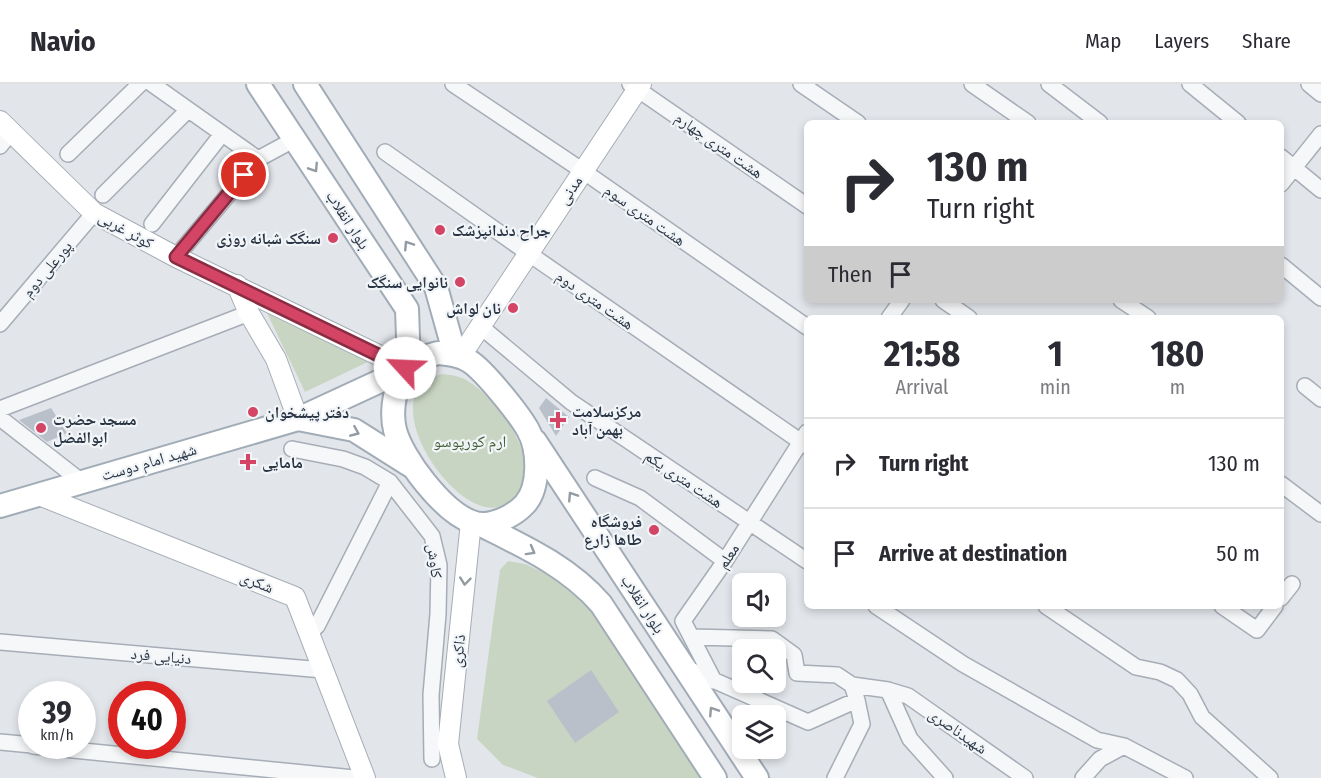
<!DOCTYPE html>
<html lang="en">
<head>
<meta charset="utf-8">
<style>
  :root { --surface:#fff; --page:#f2f2f3; --text:#2b2b33; --muted:#7c7c81; --line:#e1e1e2 }
  body { margin:0; font-family:"Fira Sans Condensed","Noto Naskh Arabic",sans-serif; background:var(--page); color:var(--text); height:100vh; display:flex; flex-direction:column; font-size:22px; white-space:nowrap }
  * { box-sizing:border-box; margin:0 }
  p { font-size:20px; color:var(--muted) }
  .icon { flex:none; width:33px; height:33px; fill:none; stroke:currentColor; stroke-width:2; stroke-linecap:round; stroke-linejoin:round }
  .map { position:relative; flex:1; overflow:hidden }
  .panel { position:absolute; left:804px; top:231px; width:480px; height:294px; display:flex; flex-direction:column; background:var(--surface); border-radius:9px; box-shadow:0 3px 9px #0003 }
  .panel>* { flex:none }
  .guide { position:absolute; left:804px; top:36px; width:480px; height:183px; border-radius:9px; box-shadow:0 3px 9px #0003; background:#fff; color:var(--text); overflow:hidden }
  .tools { position:absolute; left:732px; top:489px; display:grid; gap:12px }
  .tools a { display:grid; place-items:center; width:54px; height:54px; border-radius:9px; background:var(--surface); box-shadow:0 3px 9px #0003; font-size:30px }
  .speed { position:absolute; left:18px; top:597px; display:flex; gap:12px; font-size:30px; font-weight:700; text-align:center }
  .speed>* { display:grid; place-content:center; width:78px; height:78px; border-radius:50%; background:var(--surface); box-shadow:0 3px 9px #0003; line-height:1 }
  .speed small { font-size:15px; font-weight:400 }
  .speed .limit { border:9px solid #d22; background:#fff; color:#111 }
  .pin { position:absolute; display:grid; place-items:center; width:51px; height:51px; color:#fff; margin:-26px; border:3px solid #fff; border-radius:50%; box-shadow:0 2px 6px #0007 }
  .me { position:absolute; width:66px; margin:-33px; rotate:295deg; stroke-linejoin:round; filter:drop-shadow(0 0 4px #0008) }
  .turn { display:flex; align-items:center; gap:21px; height:126px; padding:0 24px; font-size:27px }
  .turn .icon { width:78px; height:78px; stroke-width:2.5 }
  .turn b { display:block; font-size:42px; line-height:51px }
  .then { display:flex; align-items:center; height:57px; padding:0 24px; background:#0003; gap:12px; font-size:22px }
  .eta { display:flex; justify-content:space-evenly; align-items:center; height:102px; text-align:center }
  .eta b { font-size:36px; font-weight:700; line-height:42px }
  ul { padding:0; list-style:none }
  li { display:flex; align-items:center; gap:18px; height:90px; padding:0 24px; border-top:2px solid var(--line) }
  li div { flex:1 }
  li b { display:block; font-size:22px }
  li em { font-style:normal }
  header { display:flex; align-items:center; gap:36px; box-sizing:border-box; height:84px; padding:0 30px; background:var(--surface); border-bottom:2px solid var(--line) }
  header strong { font-size:28px }
  nav { display:flex; gap:33px; margin-inline-start:auto; font-size:21px }
  .map>svg:first-child { display:block }
</style>
</head>
<body>
<header>
<strong>Navio</strong>
<nav><a>Map</a><a>Layers</a><a>Share</a></nav>
</header>
<div class="map">
<svg width="1321" height="694" viewBox="0 0 1321 694">
  <rect width="100%" height="100%" fill="#e2e6eb"/>
  <path fill="#c9d5c3" d="M264,223L370,277L305,308Z
    M442,290C451,291 460,292 468,297C501,316 564,407 498,423C451,434 369,306 442,290Z
    M508,477L525,480L558,495L591,524L702,694H538L503,681L477,655L500,486Z"/>
  <path fill="#b9c0c9" d="M546,314L569,333L556,352L539,324Z
    M51,324L67,349L47,358L19,336Z
    M591,586L619,628L575,659L547,617Z"/>
  <g fill="none" stroke-linecap="round" stroke-linejoin="round">
    <defs>
      <path id="street" d="M152,0L258,75L284,61
        M453,0L583,87L807,243
        M630,0L807,122
        M801,0L858,39
        M972,0L1028,39
        M1049,0L1100,39
        M1190,0L1238,39
        M1309,0L1321,10
        M0,62L11,48
        M385,68L528,169L807,362
        M68,70L140,0
        M1281,73L1321,106
        M1281,100L1321,50
        M103,111L188,26
        M152,140L222,50
        M176,173L258,75
        M1281,181L1321,214
        M943,216L969,234
        M1121,216L1148,234
        M889,234L902,216
        M0,240L94,129
        M480,242L571,318L807,477
        M1305,302L1321,315
        M0,325L249,229
        M0,334L82,398
        M292,365L343,375L365,383L390,398L432,452L439,481L438,530L431,611L432,675
        M595,394L640,414L725,477
        M1281,400L1321,430
        M1281,514L1292,500
        M876,522L963,580L1097,656L1124,662L1185,694
        M1046,522L1136,583L1160,588L1177,596L1190,610L1202,633L1270,694
        M1222,522L1257,546L1275,522
        M308,550L317,542L390,398
        M692,553L772,555L794,571L797,589L837,591L852,601
        M0,558L323,586
        M686,584L808,638L857,616L852,601L888,606L910,655L945,694
        M714,597L683,537L725,477L807,348
        M888,606L908,612L1025,694
        M0,658L32,661
        M33,662L354,694
        M835,694L862,640L857,616
        M1083,694L1100,675L1124,662"/>
      <path id="secondary" d="M0,37L94,129L176,173L405,284
        M237,201L249,229L276,275L298,335
        M460,273L641,0
        M39,411L295,513L365,694
        M456,694L448,660L471,438"/>
      <path id="primary" d="M258,0L407,225L409,282
        M305,0L436,203L455,271
        M438,269C449,270 460,271 469,277C484,286 519,330 528,346C539,365 540,403 525,420C514,432 489,445 472,438C443,428 402,374 395,346C391,330 394,310 400,296C401,293 403,287 405,284C413,275 428,272 438,269Z
        M298,335L354,346L411,382
        M535,357L757,694
        M0,422L298,335L404,286
        M479,440C523,462 568,482 601,520L715,694"/>
    </defs>
    <use href="#street" stroke="#a7adb6" stroke-width="18"/>
    <use href="#secondary" stroke="#a7adb6" stroke-width="22"/>
    <use href="#primary" stroke="#a1acb7" stroke-width="26"/>
    <use href="#street" stroke="#f5f7f9" stroke-width="15"/>
    <use href="#secondary" stroke="#fff" stroke-width="20"/>
    <use href="#primary" stroke="#fff" stroke-width="22"/>
  </g>
  <defs><path id="oneway-chevron" d="M-2-3.5L2.5 0L-2 3.5" fill="none" stroke-width="1.6" stroke-linecap="round" stroke-linejoin="round" transform="scale(1.5)"/></defs>
  <g stroke="#949aa2">
    <use href="#oneway-chevron" transform="translate(314 84) rotate(57)"/>
    <use href="#oneway-chevron" transform="translate(408 161) rotate(-123)"/>
    <use href="#oneway-chevron" transform="translate(355 348) rotate(23)"/>
    <use href="#oneway-chevron" transform="translate(572 412) rotate(-123)"/>
    <use href="#oneway-chevron" transform="translate(531 467) rotate(29)"/>
    <use href="#oneway-chevron" transform="translate(465 497) rotate(96)"/>
    <use href="#oneway-chevron" transform="translate(713 627) rotate(-123)"/>
  </g>
  <g fill="none" stroke-linecap="round" stroke-linejoin="round">
    <defs>
      <path id="route" d="M244,91L176,173L405,284"/>
    </defs>
    <use href="#route" stroke="#892c42" stroke-width="15"/>
    <use href="#route" stroke="#d34465" stroke-width="10"/>
  </g>
  <g fill="#d34465" stroke="#f2f5f8" stroke-width="2">
    <circle cx="440" cy="146" r="6"/>
    <circle cx="333" cy="154" r="6"/>
    <circle cx="460" cy="198" r="6"/>
    <circle cx="513" cy="224" r="6"/>
    <circle cx="253" cy="328" r="6"/>
    <path d="M555 327h6v6h6v6h-6v6h-6v-6h-6v-6h6z"/>
    <circle cx="41" cy="344" r="6"/>
    <path d="M245 369h6v6h6v6h-6v6h-6v-6h-6v-6h6z"/>
    <circle cx="654" cy="446" r="6"/>
  </g>
  <g text-anchor="middle" dominant-baseline="central" stroke-width="4.5" stroke-linejoin="round" paint-order="stroke">
    <g font-size="16" fill="#293544" stroke="#f2f5f8">
      <text transform="translate(719 61) rotate(35)">هشت متری چهارم</text>
      <text transform="translate(570 106) rotate(-56)">مدنی</text>
      <text transform="translate(645 131) rotate(35)">هشت متری سوم</text>
      <text transform="translate(348 136) rotate(57)">بلوار انقلاب</text>
      <text transform="translate(126 146) rotate(29)">کوثر غربی</text>
      <text transform="translate(47 185) rotate(-50)">پورعلی دوم</text>
      <text transform="translate(595 216) rotate(35)">هشت متری دوم</text>
      <text transform="translate(149 378) rotate(-16)">شهید امام دوست</text>
      <text transform="translate(684 395) rotate(34)">هشت متری یکم</text>
      <text transform="translate(728 472) rotate(-56)">معلم</text>
      <text transform="translate(435 477) rotate(83)">کاوش</text>
      <text transform="translate(257 498) rotate(22)">شکری</text>
      <text transform="translate(643 520) rotate(57)">بلوار انقلاب</text>
      <text transform="translate(458 567) rotate(-84)">ذاکری</text>
      <text transform="translate(161 572) rotate(5)">دنیایی فرد</text>
      <text transform="translate(958 647) rotate(35)">شهید‌ناصری</text>
    </g>
    <g font-size="16" font-weight="bold" fill="#293544" stroke="#f2f5f8" text-anchor="start">
      <text x="452" y="146">جراح دندانپزشک</text>
      <text x="321" y="154" text-anchor="end">سنگک شبانه روزی</text>
      <text x="448" y="198" text-anchor="end">نانوایی سنگک</text>
      <text x="501" y="224" text-anchor="end">نان لواش</text>
      <text x="572" y="327">مرکزسلامت<tspan x="572" dy="18">بهمن آباد</tspan></text>
      <text x="265" y="328">دفتر پیشخوان</text>
      <text x="53" y="335">مسجد حضرت<tspan x="53" dy="18">ابوالفضل</tspan></text>
      <text x="262" y="378">مامایی</text>
      <text x="642" y="437" text-anchor="end">فروشگاه<tspan x="642" dy="18">طاها زارع</tspan></text>
    </g>
    <g font-size="16" fill="#416036" stroke="#f2f5f8">
      <text x="470" y="357">ارم کورپوسو</text>
    </g>
  </g>
</svg>
<div class="tools">
<a><svg class="icon" aria-label="sound" viewBox="0 0 24 24"><path d="M4 9h4l5-4v14l-5-4H4zM17 9q2 3 0 6"/></svg></a>
<a><svg class="icon" aria-label="search" viewBox="0 0 24 24"><circle cx="10" cy="10" r="6"/><path d="M15 15l6 6"/></svg></a>
<a><svg class="icon" aria-label="layers" viewBox="0 0 24 24"><path d="M12 4l9 5-9 5-9-5zM3 14l9 5 9-5"/></svg></a>
</div>
<div class="speed"><div>39<small>km/h</small></div><div class="limit">40</div></div>
<div class="pin" style="left:244px;top:91px;background:#d93025"><svg class="icon" aria-label="arrive" viewBox="0 0 24 24"><path d="M6 21V4h12l-3 4 3 4H6"/></svg></div>
<svg class="me" style="left:405px;top:284px" viewBox="-20 -20 40 40"><circle r="19" fill="#fff"/><path d="M0-13L10 11 0 6-10 11z" fill="#d34465"/></svg>
<div class="guide">
<div class="turn"><svg class="icon" aria-label="right" viewBox="0 0 24 24"><path d="M7 20v-9h11M14 6l5 5-5 5"/></svg><div><b>130 m</b>Turn right</div></div>
<div class="then">Then<svg class="icon" aria-label="arrive" viewBox="0 0 24 24"><path d="M6 21V4h12l-3 4 3 4H6"/></svg></div>
</div>
<section class="panel">
<div class="eta">
<div><b>21:58</b><p>Arrival</p></div>
<div><b>1</b><p>min</p></div>
<div><b>180</b><p>m</p></div>
</div>
<ul>
<li><svg class="icon" aria-label="right" viewBox="0 0 24 24"><path d="M7 20v-9h11M14 6l5 5-5 5"/></svg><div><b>Turn right</b></div><em>130 m</em></li>
<li><svg class="icon" aria-label="arrive" viewBox="0 0 24 24"><path d="M6 21V4h12l-3 4 3 4H6"/></svg><div><b>Arrive at destination</b></div><em>50 m</em></li>
</ul>
</section>
</div>
</body>
</html>
